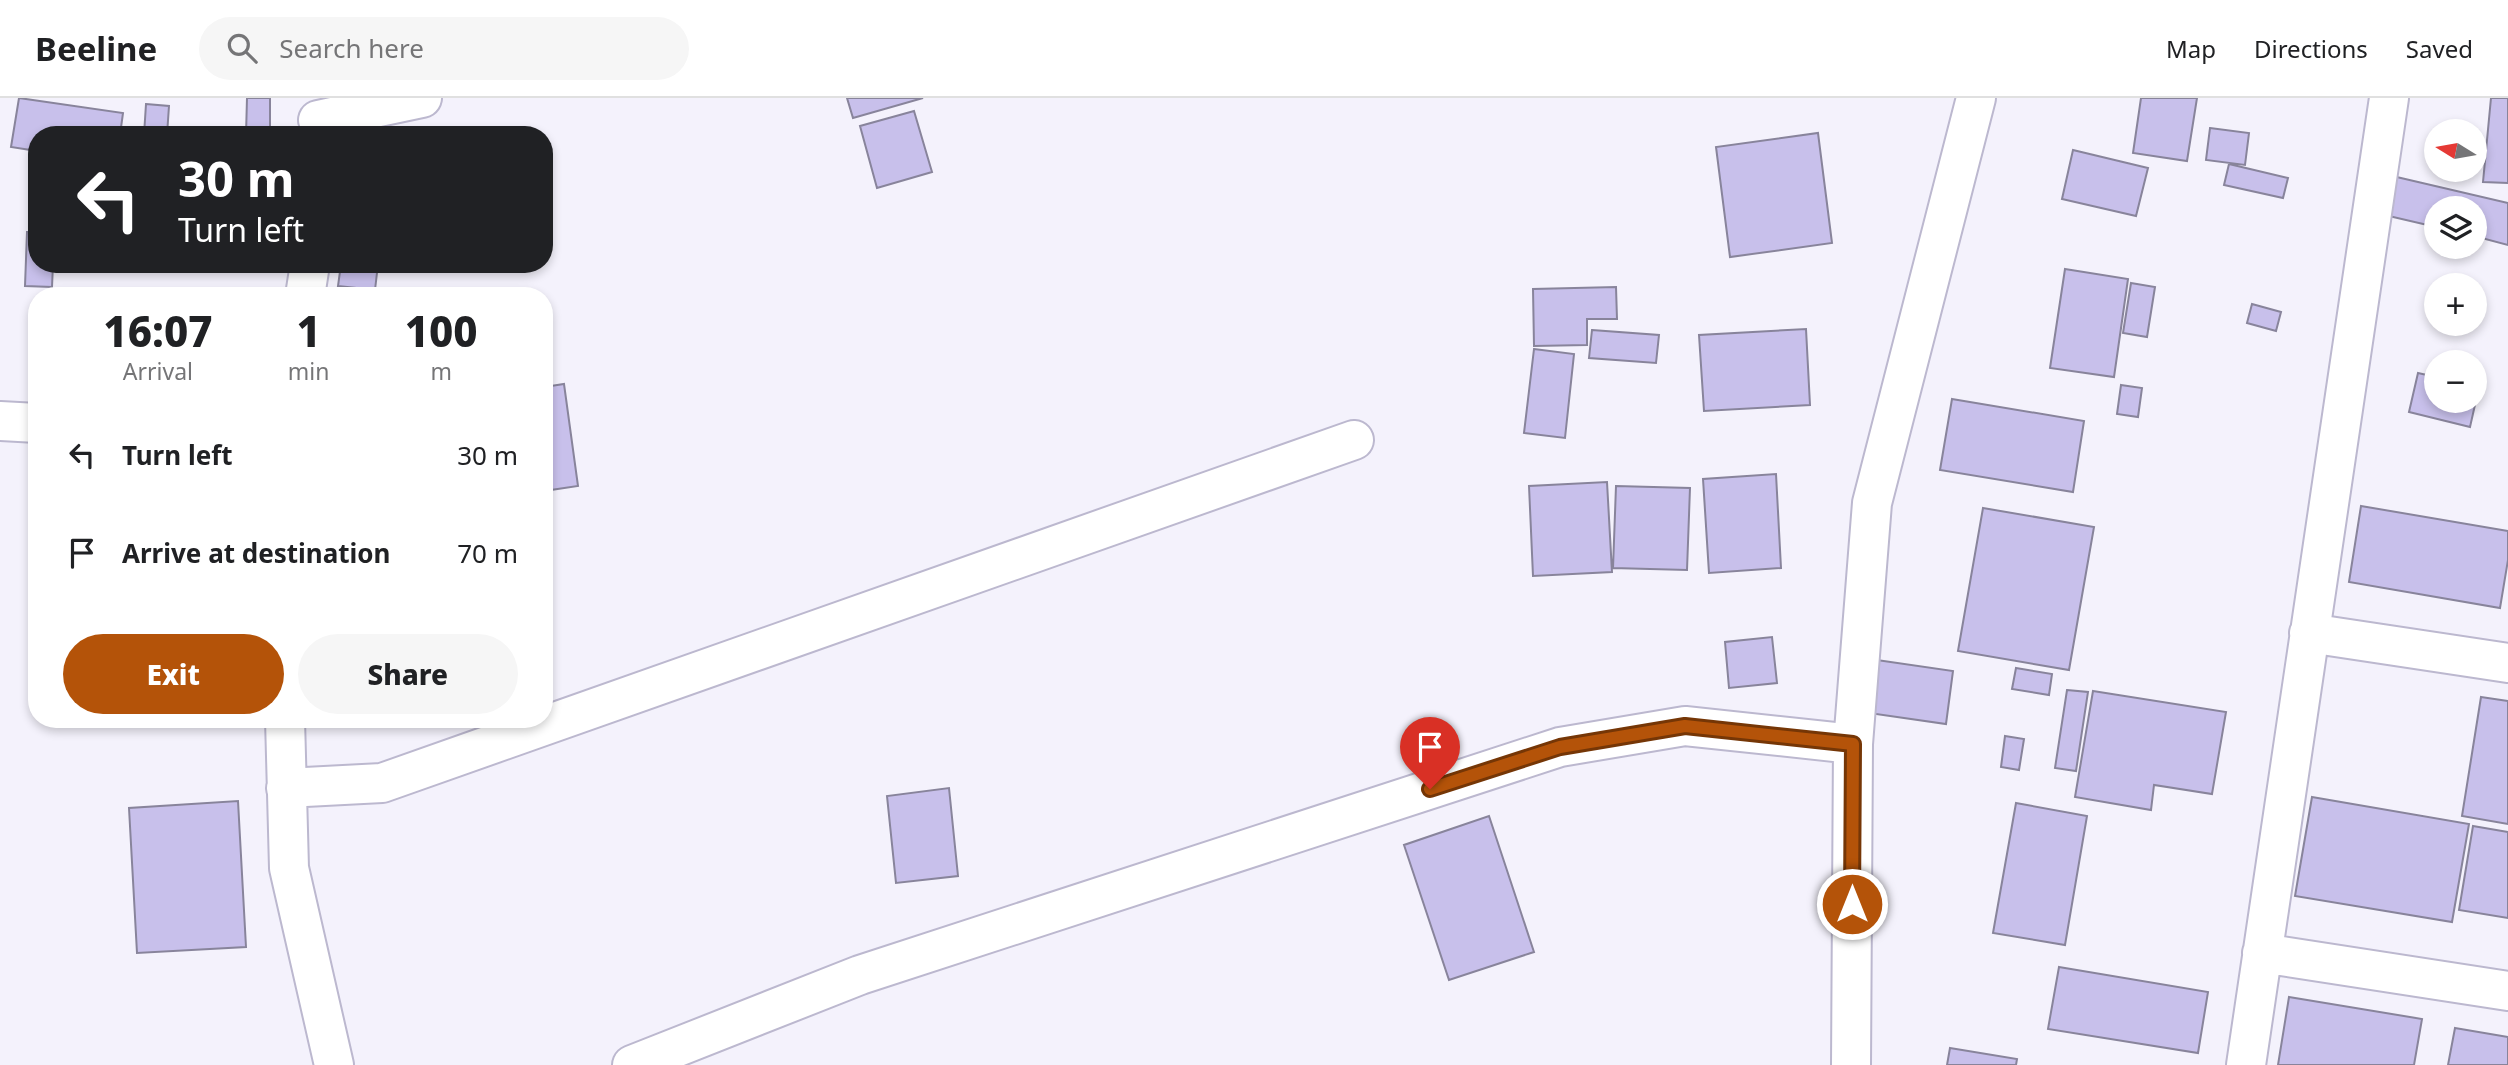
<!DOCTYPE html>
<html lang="en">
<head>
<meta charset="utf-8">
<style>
  :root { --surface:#fff; --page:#f6f6f6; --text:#202124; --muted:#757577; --line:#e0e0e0; --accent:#b45309 }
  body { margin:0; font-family:"Noto Sans",sans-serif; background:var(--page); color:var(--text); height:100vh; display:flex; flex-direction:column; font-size:26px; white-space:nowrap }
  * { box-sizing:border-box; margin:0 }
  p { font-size:23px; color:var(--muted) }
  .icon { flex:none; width:38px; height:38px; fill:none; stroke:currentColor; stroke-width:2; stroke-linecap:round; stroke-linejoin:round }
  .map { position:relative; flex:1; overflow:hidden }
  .panel { position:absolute; left:28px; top:189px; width:525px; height:441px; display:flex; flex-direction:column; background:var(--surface); border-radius:28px; box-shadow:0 4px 10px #0003 }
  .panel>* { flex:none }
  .hud { position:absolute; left:28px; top:28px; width:525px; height:147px; border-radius:28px; box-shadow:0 4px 10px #0003; background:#202124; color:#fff; overflow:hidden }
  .needle { width:46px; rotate:281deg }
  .controls { position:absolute; left:2424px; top:21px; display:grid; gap:14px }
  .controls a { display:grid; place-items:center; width:63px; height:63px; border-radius:50%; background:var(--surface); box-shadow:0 4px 10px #0003; font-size:35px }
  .pin { position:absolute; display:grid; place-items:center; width:60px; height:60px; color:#fff; margin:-72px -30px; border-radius:50% 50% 50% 0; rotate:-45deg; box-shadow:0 0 7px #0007 }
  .pin .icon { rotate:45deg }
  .me { position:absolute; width:77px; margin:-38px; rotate:0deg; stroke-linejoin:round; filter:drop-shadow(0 0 5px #0008) }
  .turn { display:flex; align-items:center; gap:24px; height:147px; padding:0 35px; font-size:32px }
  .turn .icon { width:91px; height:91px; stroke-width:2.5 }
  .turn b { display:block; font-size:49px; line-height:60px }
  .eta { display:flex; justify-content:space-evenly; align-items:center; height:119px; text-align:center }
  .eta b { font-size:42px; font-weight:800; line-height:49px }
  .cta { display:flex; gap:14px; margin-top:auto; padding:14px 35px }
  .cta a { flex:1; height:80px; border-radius:42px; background:var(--accent); color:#fff; font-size:28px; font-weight:800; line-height:80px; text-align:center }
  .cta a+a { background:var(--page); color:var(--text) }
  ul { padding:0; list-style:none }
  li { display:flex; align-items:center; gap:21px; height:98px; padding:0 35px }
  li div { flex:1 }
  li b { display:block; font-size:26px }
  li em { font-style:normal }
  header { display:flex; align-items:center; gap:42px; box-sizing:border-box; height:98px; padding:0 35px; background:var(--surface); border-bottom:2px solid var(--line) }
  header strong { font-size:33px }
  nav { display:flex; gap:38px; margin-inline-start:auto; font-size:24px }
  .search { width:490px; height:63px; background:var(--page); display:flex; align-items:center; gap:18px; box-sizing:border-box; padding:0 24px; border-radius:38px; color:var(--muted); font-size:26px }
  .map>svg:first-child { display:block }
</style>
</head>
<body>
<header>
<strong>Beeline</strong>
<div class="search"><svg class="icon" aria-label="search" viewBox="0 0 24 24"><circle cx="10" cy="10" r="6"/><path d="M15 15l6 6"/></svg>Search here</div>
<nav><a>Map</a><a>Directions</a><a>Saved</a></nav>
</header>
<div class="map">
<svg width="2508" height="967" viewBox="0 0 2508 967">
  <rect width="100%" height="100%" fill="#f4f2fc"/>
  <path fill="#c8c0eb" stroke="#88849b" stroke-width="2" d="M19,0L123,15L120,37H37V53L11,49Z
    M247,0H270V37H246Z
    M847,0H923L853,20Z
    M2141,0H2197L2187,63L2133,55Z
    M2491,0H2508V85L2483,84Z
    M146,6L169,8L167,37H144Z
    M914,13L932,74L877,90L860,28Z
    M2210,30L2249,35L2245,67L2206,62Z
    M1818,35L1832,145L1730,159L1716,49Z
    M2073,52L2148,70L2136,118L2062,101Z
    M2229,66L2288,80L2283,100L2224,87Z
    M2371,73L2508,105V147L2474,138V110H2436V129L2363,112Z
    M27,134H37V166H53L52,189L25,188Z
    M341,166H378L375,192L338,188Z
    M2065,171L2128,181L2114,279L2050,270Z
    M2131,185L2155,189L2147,239L2123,235Z
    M1616,189L1617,221H1587V247L1534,248L1533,191Z
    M2252,206L2281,214L2276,233L2247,225Z
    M1806,231L1810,307L1704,313L1699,237Z
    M1592,232L1659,237L1656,265L1589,260Z
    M1534,251L1574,256L1565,340L1524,335Z
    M2418,275L2436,279V303H2474V288L2479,289L2470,329L2409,314Z
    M564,286L578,388L544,393V289Z
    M2121,287L2142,290L2138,319L2117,316Z
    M1952,301L2084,323L2073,394L1940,372Z
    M1776,376L1781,470L1709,475L1703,381Z
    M1607,384L1612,474L1533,478L1529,388Z
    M1616,388L1690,390L1687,472L1613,470Z
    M2361,408L2508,433V462L2500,510L2349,484Z
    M1983,410L2094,429L2069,572L1958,553Z
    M1772,539L1777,585L1729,590L1725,544Z
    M1863,560L1953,573L1946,626L1855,613Z
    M2016,570L2052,576L2049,597L2012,591Z
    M2067,592L2088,594L2076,673L2055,670Z
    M2093,593L2226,614L2212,696L2154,687L2151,712L2075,699Z
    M2481,599L2508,603V726L2462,718Z
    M2005,638L2024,641L2019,672L2001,669Z
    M949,690L958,778L896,785L887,698Z
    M2312,699L2469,726L2452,824L2295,798Z
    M238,703L246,849L137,855L129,710Z
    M2016,705L2087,718L2065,847L1993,835Z
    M1489,718L1534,854L1449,882L1404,747Z
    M2473,728L2508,734V820L2459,812Z
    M2059,869L2208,894L2198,955L2048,931Z
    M2289,899L2422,921L2414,967H2278Z
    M2455,930L2508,939V967H2448Z
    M1950,950L2017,961L2016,967H1947Z"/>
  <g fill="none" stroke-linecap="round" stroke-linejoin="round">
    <defs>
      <path id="minor" d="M318,22L422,0
        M305,198L310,166
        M0,323L37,325
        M2309,535L2508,565
        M285,621L289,770L334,967
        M286,690L382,685L1354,342
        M2262,855L2508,893
        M632,967L860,877L1560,649L1685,628L1853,646
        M1851,967L1853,646L1872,405L1976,0
        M2246,967L2389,0"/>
    </defs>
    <use href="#minor" stroke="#bcb8cf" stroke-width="42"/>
    <use href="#minor" stroke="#fff" stroke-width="38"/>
  </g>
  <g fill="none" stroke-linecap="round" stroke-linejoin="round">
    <defs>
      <path id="route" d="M1430,691L1560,649L1685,628L1853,646L1852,806"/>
    </defs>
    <use href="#route" stroke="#753606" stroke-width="18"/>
    <use href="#route" stroke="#b45309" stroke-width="12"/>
  </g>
</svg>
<div class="controls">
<a><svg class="needle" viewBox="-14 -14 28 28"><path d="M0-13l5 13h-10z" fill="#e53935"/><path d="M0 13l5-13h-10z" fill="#757577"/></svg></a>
<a><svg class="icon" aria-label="layers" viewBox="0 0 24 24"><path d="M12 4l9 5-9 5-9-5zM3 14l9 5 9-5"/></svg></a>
<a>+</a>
<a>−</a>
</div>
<div class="pin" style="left:1430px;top:691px;background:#d93025"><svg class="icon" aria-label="arrive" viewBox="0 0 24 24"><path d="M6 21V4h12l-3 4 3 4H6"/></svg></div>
<svg class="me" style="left:1852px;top:806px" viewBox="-20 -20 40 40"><circle r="17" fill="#b45309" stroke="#fff" stroke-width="3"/><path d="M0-11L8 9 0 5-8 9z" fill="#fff"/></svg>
<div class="hud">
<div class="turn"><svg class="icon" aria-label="left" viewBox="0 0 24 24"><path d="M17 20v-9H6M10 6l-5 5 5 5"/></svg><div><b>30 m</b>Turn left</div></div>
</div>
<section class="panel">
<div class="eta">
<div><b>16:07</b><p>Arrival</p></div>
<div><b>1</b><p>min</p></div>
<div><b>100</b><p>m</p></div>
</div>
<ul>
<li><svg class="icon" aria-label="left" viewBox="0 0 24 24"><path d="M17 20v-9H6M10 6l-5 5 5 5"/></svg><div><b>Turn left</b></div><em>30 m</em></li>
<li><svg class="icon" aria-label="arrive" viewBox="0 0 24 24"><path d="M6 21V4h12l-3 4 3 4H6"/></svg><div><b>Arrive at destination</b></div><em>70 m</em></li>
</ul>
<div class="cta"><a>Exit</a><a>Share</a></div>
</section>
</div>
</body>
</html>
